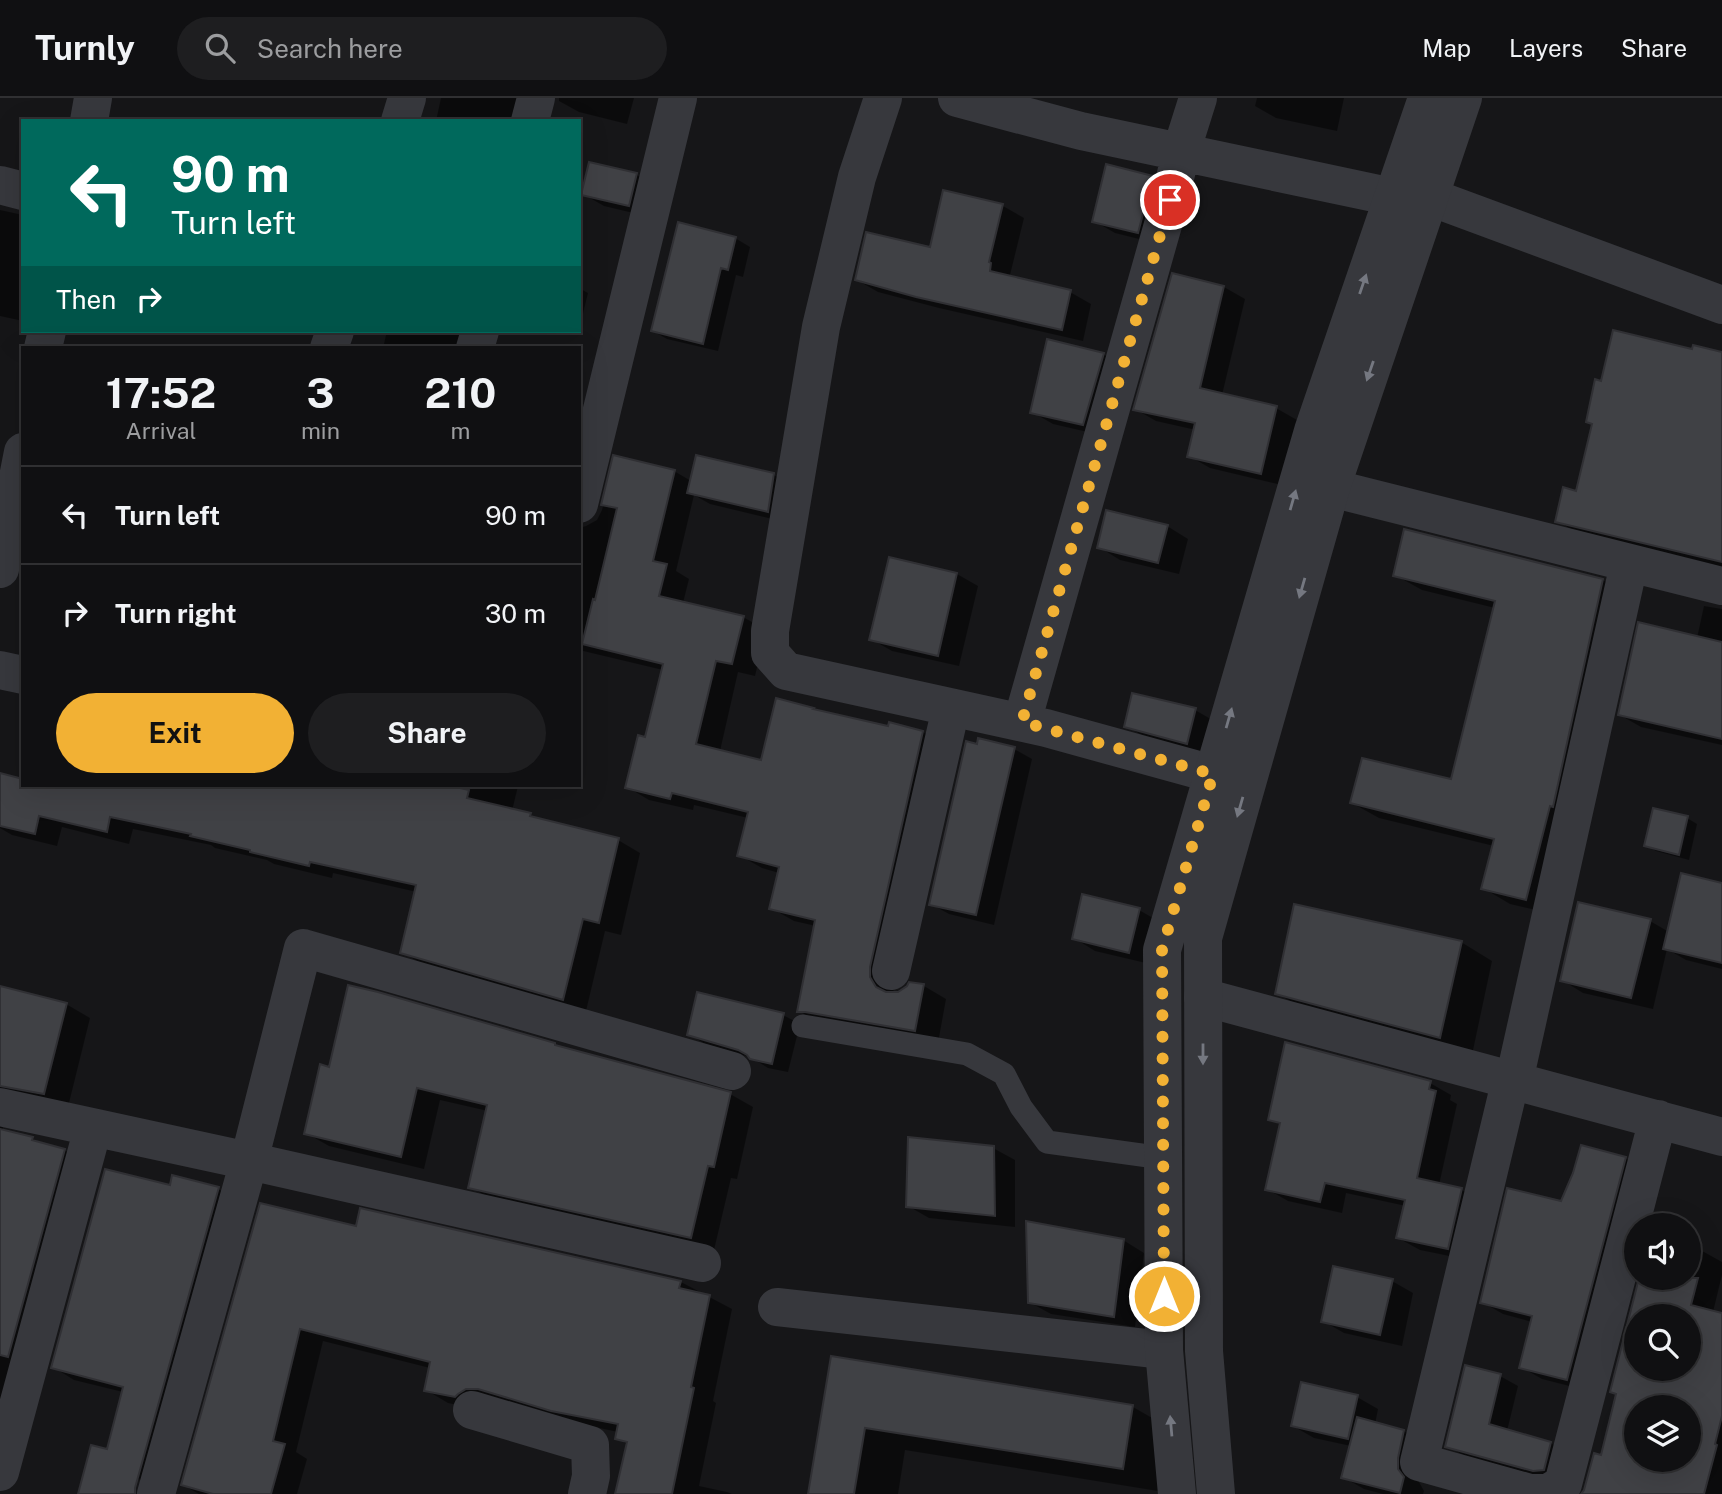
<!DOCTYPE html>
<html lang="en">
<head>
<meta charset="utf-8">
<style>
  :root { --surface:#101012; --page:#1e1e20; --text:#f1f3f6; --muted:#9c9d9f; --line:#303032; --accent:#f2b134 }
  body { margin:0; font-family:"Public Sans",sans-serif; background:var(--page); color:var(--text); height:100vh; display:flex; flex-direction:column; font-size:26px; white-space:nowrap }
  * { box-sizing:border-box; margin:0 }
  p { font-size:23px; color:var(--muted) }
  .icon { flex:none; width:38px; height:38px; fill:none; stroke:currentColor; stroke-width:2; stroke-linecap:round; stroke-linejoin:round }
  .map { position:relative; flex:1; overflow:hidden }
  .panel { position:absolute; left:21px; top:248px; width:560px; height:441px; display:flex; flex-direction:column; background:var(--surface); border-radius:0px; box-shadow:0 7px 28px #0002,0 0 0 2px var(--line) }
  .panel>* { flex:none }
  .banner { position:absolute; left:21px; top:21px; width:560px; height:214px; border-radius:0px; box-shadow:0 7px 28px #0002,0 0 0 2px var(--line); background:#00695c; color:#fff; overflow:hidden }
  .tools { position:absolute; left:1624px; top:1115px; display:grid; gap:14px }
  .tools a { display:grid; place-items:center; width:77px; height:77px; border-radius:50%; background:var(--surface); box-shadow:0 7px 28px #0002,0 0 0 2px var(--line); font-size:35px }
  .pin { position:absolute; display:grid; place-items:center; width:60px; height:60px; color:#fff; margin:-30px; border:4px solid #fff; border-radius:50%; box-shadow:0 2px 7px #0007 }
  .me { position:absolute; width:77px; margin:-38px; rotate:0deg; stroke-linejoin:round; filter:drop-shadow(0 0 5px #0008) }
  .turn { display:flex; align-items:center; gap:24px; height:147px; padding:0 35px; font-size:32px }
  .turn .icon { width:91px; height:91px; stroke-width:2.5 }
  .turn b { display:block; font-size:49px; line-height:60px }
  .then { display:flex; align-items:center; height:66px; padding:0 35px; background:#0003; gap:14px; font-size:26px }
  .eta { display:flex; justify-content:space-evenly; align-items:center; height:119px; text-align:center }
  .eta b { font-size:42px; font-weight:700; line-height:49px }
  .button { display:flex; gap:14px; margin-top:auto; padding:14px 35px }
  .button a { flex:1; height:80px; border-radius:42px; background:var(--accent); color:#111; font-size:28px; font-weight:700; line-height:80px; text-align:center }
  .button a+a { background:var(--page); color:var(--text) }
  ul { padding:0; list-style:none }
  li { display:flex; align-items:center; gap:21px; height:98px; padding:0 35px; border-top:2px solid var(--line) }
  li div { flex:1 }
  li b { display:block; font-size:26px }
  li em { font-style:normal }
  header { display:flex; align-items:center; gap:42px; box-sizing:border-box; height:98px; padding:0 35px; background:var(--surface); border-bottom:2px solid var(--line) }
  header strong { font-size:33px }
  nav { display:flex; gap:38px; margin-inline-start:auto; font-size:24px }
  .search { width:490px; height:63px; background:var(--page); display:flex; align-items:center; gap:18px; box-sizing:border-box; padding:0 24px; border-radius:38px; color:var(--muted); font-size:26px }
  .map>svg:first-child { display:block }
</style>
</head>
<body>
<header>
<strong>Turnly</strong>
<div class="search"><svg class="icon" aria-label="search" viewBox="0 0 24 24"><circle cx="10" cy="10" r="6"/><path d="M15 15l6 6"/></svg>Search here</div>
<nav><a>Map</a><a>Layers</a><a>Share</a></nav>
</header>
<div class="map">
<svg width="1722" height="1396" viewBox="0 0 1722 1396">
  <rect width="100%" height="100%" fill="#161618"/>
  <path fill="#0007" fill-rule="evenodd" d="M441,0H537L530,23H436Z
    M559,0H634L627,26L579,14L559,3Z
    M1257,0H1344L1337,33L1276,20L1255,8Z
    M202,19L220,23H201Z
    M637,77L658,89L650,119L604,108L583,96Z
    M1152,79L1174,92L1159,146L1115,135L1094,123Z
    M945,94L1003,108L1024,120L1010,177L1070,194L1091,206L1083,243L939,210L878,194L857,182L931,151Z
    M0,112L23,117V223L0,218Z
    M735,140L750,149L743,179L736,177L718,253L667,241L653,233Z
    M1224,189L1245,201L1222,297L1276,310L1297,322L1282,387L1210,370L1189,358L1196,332L1156,323L1135,311Z
    M579,190L588,195L580,228H579Z
    M136,233H152L151,237Z
    M387,233H482L475,250H383Z
    M1693,253L1722,255V470L1578,435L1557,423L1577,395L1602,285Z
    M1103,256L1124,269L1105,338L1053,326L1032,314Z
    M615,359L674,373L691,383L774,377L795,389L789,425L710,406L694,397L676,473L689,481L683,505L743,519L766,532L755,578L738,574L720,653L762,664L889,630L890,626L923,634L945,647L892,882L894,896L899,895L910,886L924,888L946,901L938,945L821,926L799,913L816,828L794,823L771,810L779,775L762,770L739,757L748,720L694,707L693,712L649,702L627,689L646,641L663,572L579,552V364L580,426L582,429L586,428L597,422L602,412Z
    M1167,428L1188,441L1179,476L1120,462L1099,449Z
    M890,461L957,476L978,488L959,568L892,553L871,541Z
    M1395,477L1603,482L1630,498L1553,816L1510,806L1483,790L1494,748L1379,720L1352,705L1452,683L1495,510L1422,492Z
    M1704,508L1722,511V647L1641,629L1620,617L1697,540Z
    M1195,612L1216,624L1208,657L1147,640L1126,628Z
    M1014,651L1032,661L994,827L949,816L931,806Z
    M0,682L23,688H44L55,690V688H518L512,713L530,717L540,723L618,742L640,755L621,837L605,833L586,913L424,867L402,854L417,794L333,775L332,780L274,766L267,762L215,750L211,747L133,731L129,746L62,729L57,748L12,737L0,730Z
    M1687,720L1697,726L1689,762L1656,753L1646,747Z
    M1722,787V871L1686,862L1667,851L1653,911L1583,895L1562,882L1650,823L1669,834Z
    M1139,812L1160,824L1150,866L1095,853L1074,840Z
    M1461,844L1492,863L1472,957L1308,913L1276,895Z
    M0,890L66,906L90,920L68,1009L2,1019L3,1032L5,1034L32,1040L44,1047L64,1052L88,1066L0,1387Z
    M783,917L800,926L788,974L768,970L750,959L705,946L689,936Z
    M555,947L560,950L730,996L753,1009L737,1081L731,1080L714,1152L493,1102L470,1089L488,1013L440,1002L424,1071L329,1048L306,1035L331,971Z
    M1430,985L1451,997L1450,1002L1457,1006L1439,1087L1462,1092L1483,1104L1469,1162L1420,1152L1398,1140L1406,1108L1346,1095L1342,1115L1288,1103L1267,1091L1281,1027L1270,1021Z
    M993,1050L1015,1062V1129L929,1120L908,1108Z
    M1625,1060L1646,1072L1589,1293L1542,1281L1521,1269L1532,1224L1503,1216L1482,1204L1562,1105Z
    M171,1089L218,1091L239,1103L160,1387L126,1378L123,1294L74,1282L53,1269Z
    M357,1130L681,1184L732,1211L713,1303L716,1305L699,1388L727,1394L732,1396H617L628,1347L617,1340L618,1334L576,1325L478,1311L448,1305L426,1292L430,1270L323,1243L296,1354L307,1361L297,1396H199L183,1387Z
    M1123,1142L1144,1155L1135,1229L1051,1216L1029,1204Z
    M1689,1150L1704,1154L1722,1164V1177L1713,1214L1722,1216V1396H1583L1602,1360L1618,1296L1612,1293L1641,1180H1689ZM1636,1218H1689V1270H1636ZM1636,1309H1689V1362H1636Z
    M1392,1183L1413,1195L1402,1248L1344,1235L1323,1223Z
    M832,1260L1133,1309L1173,1332L1164,1394L905,1352L898,1396H810Z
    M1500,1278L1518,1288L1507,1333L1551,1345L1569,1356L1552,1382L1465,1358L1447,1348Z
    M1357,1299L1378,1311L1375,1326L1404,1333L1425,1346L1418,1372L1419,1384L1424,1393L1423,1396H1383L1364,1391L1343,1379L1351,1348L1314,1340L1293,1328Z"/>
  <path fill="#404145" stroke="#303034" stroke-width="2" fill-rule="evenodd" d="M589,64L637,75L629,108L581,97Z
    M1106,66L1153,78L1138,135L1092,124Z
    M943,92L1003,106L989,164L991,165L990,173L1071,192L1062,232L916,199L855,182L866,134L930,149Z
    M678,124L736,139L728,172L721,170L703,246L651,233Z
    M1172,175L1224,188L1200,290L1277,308L1261,376L1187,359L1195,325L1133,312Z
    M1613,232L1692,251L1693,247L1722,254V464L1555,424L1563,389L1576,393L1592,326L1586,324L1595,281L1601,283Z
    M1047,241L1104,255L1083,327L1030,315Z
    M613,357L675,372L653,463L667,466L659,498L744,518L732,566L716,563L696,646L761,662L776,600L814,610L813,611L888,628L889,624L923,633L870,869V879L876,889L886,894H898L907,888L909,884L924,886L915,933L805,914H797L815,822L769,811L779,769L737,758L748,714L672,695L670,701L625,690L638,637L645,639L663,566L582,546L593,501L595,502L617,410L601,407Z
    M696,357L774,375L768,414L687,395Z
    M1106,412L1168,427L1158,465L1097,450Z
    M1404,431L1603,481L1553,709L1550,708L1526,802L1481,791L1494,741L1350,705L1362,660L1451,681L1495,503L1393,478Z
    M889,459L957,475L938,558L869,542Z
    M1638,524L1722,544V641L1618,617Z
    M1132,595L1196,610L1187,646L1124,629Z
    M978,640L1015,649L976,817L929,807L966,643L977,646Z
    M0,675L23,681V688H451L469,692L467,700L531,715L530,718L619,740L599,825L583,821L563,902L400,855L416,787L310,764L309,768L250,754V752L190,738L191,736L110,719L107,734L39,718L35,736L0,728Z
    M1653,710L1688,718L1679,757L1644,748Z
    M1681,775L1722,785V865L1663,851Z
    M1082,796L1140,810L1129,855L1072,841Z
    M1578,804L1651,821L1631,900L1560,883Z
    M1294,806L1462,843L1440,940L1275,896Z
    M348,887L378,894L555,945V947L731,994L714,1069L708,1068L691,1140L468,1090L487,1007L417,990L401,1059L304,1036L320,966L329,969Z
    M0,888L67,905L44,996L0,988Z
    M697,894L784,915L772,966L750,961L747,957L738,952L687,937Z
    M1285,944L1431,983L1429,991L1436,993L1417,1080L1462,1090L1448,1151L1396,1140L1405,1102L1325,1085L1320,1104L1265,1092L1280,1025L1268,1022Z
    M0,1031L33,1039L32,1042L65,1051L8,1259L0,1257Z
    M908,1039L994,1048L995,1118L906,1109Z
    M1581,1047L1626,1059L1567,1282L1519,1270L1532,1218L1480,1205L1507,1090L1561,1103L1573,1075Z
    M105,1071L170,1087L172,1077L219,1089L135,1390V1396H78L91,1347L107,1351L123,1289L51,1270Z
    M260,1105L356,1128L360,1110L681,1183L679,1190L710,1197L691,1289L694,1290L672,1396H615L627,1344L615,1341L618,1326L551,1313L478,1291H466L458,1296L455,1299L424,1293L430,1264L300,1231L273,1343L285,1346L271,1396H213L181,1387Z
    M1026,1123L1124,1141L1114,1219L1028,1205Z
    M1333,1168L1393,1181L1380,1237L1321,1224Z
    M1639,1180H1698L1691,1207L1722,1215V1318L1715,1346L1717,1347L1704,1396H1581L1584,1392L1594,1355L1601,1357L1616,1296L1610,1294ZM1636,1218H1689V1270H1636ZM1636,1309H1689V1362H1636Z
    M831,1258L1133,1307L1123,1371L865,1330L854,1396H808Z
    M1465,1267L1501,1276L1489,1326L1551,1344L1544,1372L1533,1373L1445,1349Z
    M1301,1284L1358,1297L1348,1341L1291,1328Z
    M1357,1319L1404,1332L1398,1360V1371L1404,1379L1400,1395L1341,1380Z"/>
  <g fill="none" stroke-linecap="round" stroke-linejoin="round">
    <path stroke="#37383d" stroke-width="23" d="M803,928L967,956L1004,976L1021,1009L1047,1044L1163,1060"/>
    <path stroke="#37383d" stroke-width="38" d="M883,0L857,79L821,229L770,533V555L786,573L1046,630L1213,676
      M957,0L1081,33L1393,99
      M89,23L93,0
      M400,23L407,0
      M530,23L536,0
      M0,87L23,93
      M1430,99L1722,207
      M43,250L47,233
      M329,250L335,233
      M475,250L480,233
      M1331,390L1722,488
      M579,406L678,0
      M1629,466L1514,983L1510,985L1419,1364L1530,1395H1548L1563,1386L1658,1021
      M0,471L23,354
      M0,572L23,577
      M1022,624L1170,102L1181,54L1198,0
      M891,873L951,610
      M1203,899L1722,1039
      M0,1009L249,1063L702,1165
      M777,1209L1164,1252
      M472,1312L590,1347L591,1378L587,1396
      M0,1374L93,1030
      M156,1396L249,1063L303,850L732,973"/>
    <path stroke="#37383d" stroke-width="38" d="M1177,1396L1164,1252L1162,852L1313,333L1427,0
      M1216,1396L1204,1253L1203,840L1331,390L1463,0"/>
  </g>
  <defs><path id="oneway-solid" d="M-6-.8H1V-3.2L6.5 0L1 3.2V.8H-6Z" transform="scale(1.75)"/></defs>
  <g fill="#757881">
    <use href="#oneway-solid" transform="translate(1363 186) rotate(-71)"/>
    <use href="#oneway-solid" transform="translate(1370 273) rotate(109)"/>
    <use href="#oneway-solid" transform="translate(1293 402) rotate(-74)"/>
    <use href="#oneway-solid" transform="translate(1302 490) rotate(106)"/>
    <use href="#oneway-solid" transform="translate(1229 620) rotate(-74)"/>
    <use href="#oneway-solid" transform="translate(1240 709) rotate(106)"/>
    <use href="#oneway-solid" transform="translate(1203 956) rotate(90)"/>
    <use href="#oneway-solid" transform="translate(1171 1328) rotate(-95)"/>
  </g>
  <g fill="none" stroke-linecap="round" stroke-linejoin="round">
    <path stroke="#f2b134" stroke-width="12" stroke-dasharray="0 21.6" d="M1164,1198L1162,852L1213,676L1022,624L1170,102"/>
  </g>
</svg>
<div class="tools">
<a><svg class="icon" aria-label="sound" viewBox="0 0 24 24"><path d="M4 9h4l5-4v14l-5-4H4zM17 9q2 3 0 6"/></svg></a>
<a><svg class="icon" aria-label="search" viewBox="0 0 24 24"><circle cx="10" cy="10" r="6"/><path d="M15 15l6 6"/></svg></a>
<a><svg class="icon" aria-label="layers" viewBox="0 0 24 24"><path d="M12 4l9 5-9 5-9-5zM3 14l9 5 9-5"/></svg></a>
</div>
<div class="pin" style="left:1170px;top:102px;background:#d93025"><svg class="icon" aria-label="arrive" viewBox="0 0 24 24"><path d="M6 21V4h12l-3 4 3 4H6"/></svg></div>
<svg class="me" style="left:1164px;top:1198px" viewBox="-20 -20 40 40"><circle r="17" fill="#f2b134" stroke="#fff" stroke-width="3"/><path d="M0-11L8 9 0 5-8 9z" fill="#fff"/></svg>
<div class="banner">
<div class="turn"><svg class="icon" aria-label="left" viewBox="0 0 24 24"><path d="M17 20v-9H6M10 6l-5 5 5 5"/></svg><div><b>90 m</b>Turn left</div></div>
<div class="then">Then<svg class="icon" aria-label="right" viewBox="0 0 24 24"><path d="M7 20v-9h11M14 6l5 5-5 5"/></svg></div>
</div>
<section class="panel">
<div class="eta">
<div><b>17:52</b><p>Arrival</p></div>
<div><b>3</b><p>min</p></div>
<div><b>210</b><p>m</p></div>
</div>
<ul>
<li><svg class="icon" aria-label="left" viewBox="0 0 24 24"><path d="M17 20v-9H6M10 6l-5 5 5 5"/></svg><div><b>Turn left</b></div><em>90 m</em></li>
<li><svg class="icon" aria-label="right" viewBox="0 0 24 24"><path d="M7 20v-9h11M14 6l5 5-5 5"/></svg><div><b>Turn right</b></div><em>30 m</em></li>
</ul>
<div class="button"><a>Exit</a><a>Share</a></div>
</section>
</div>
</body>
</html>
